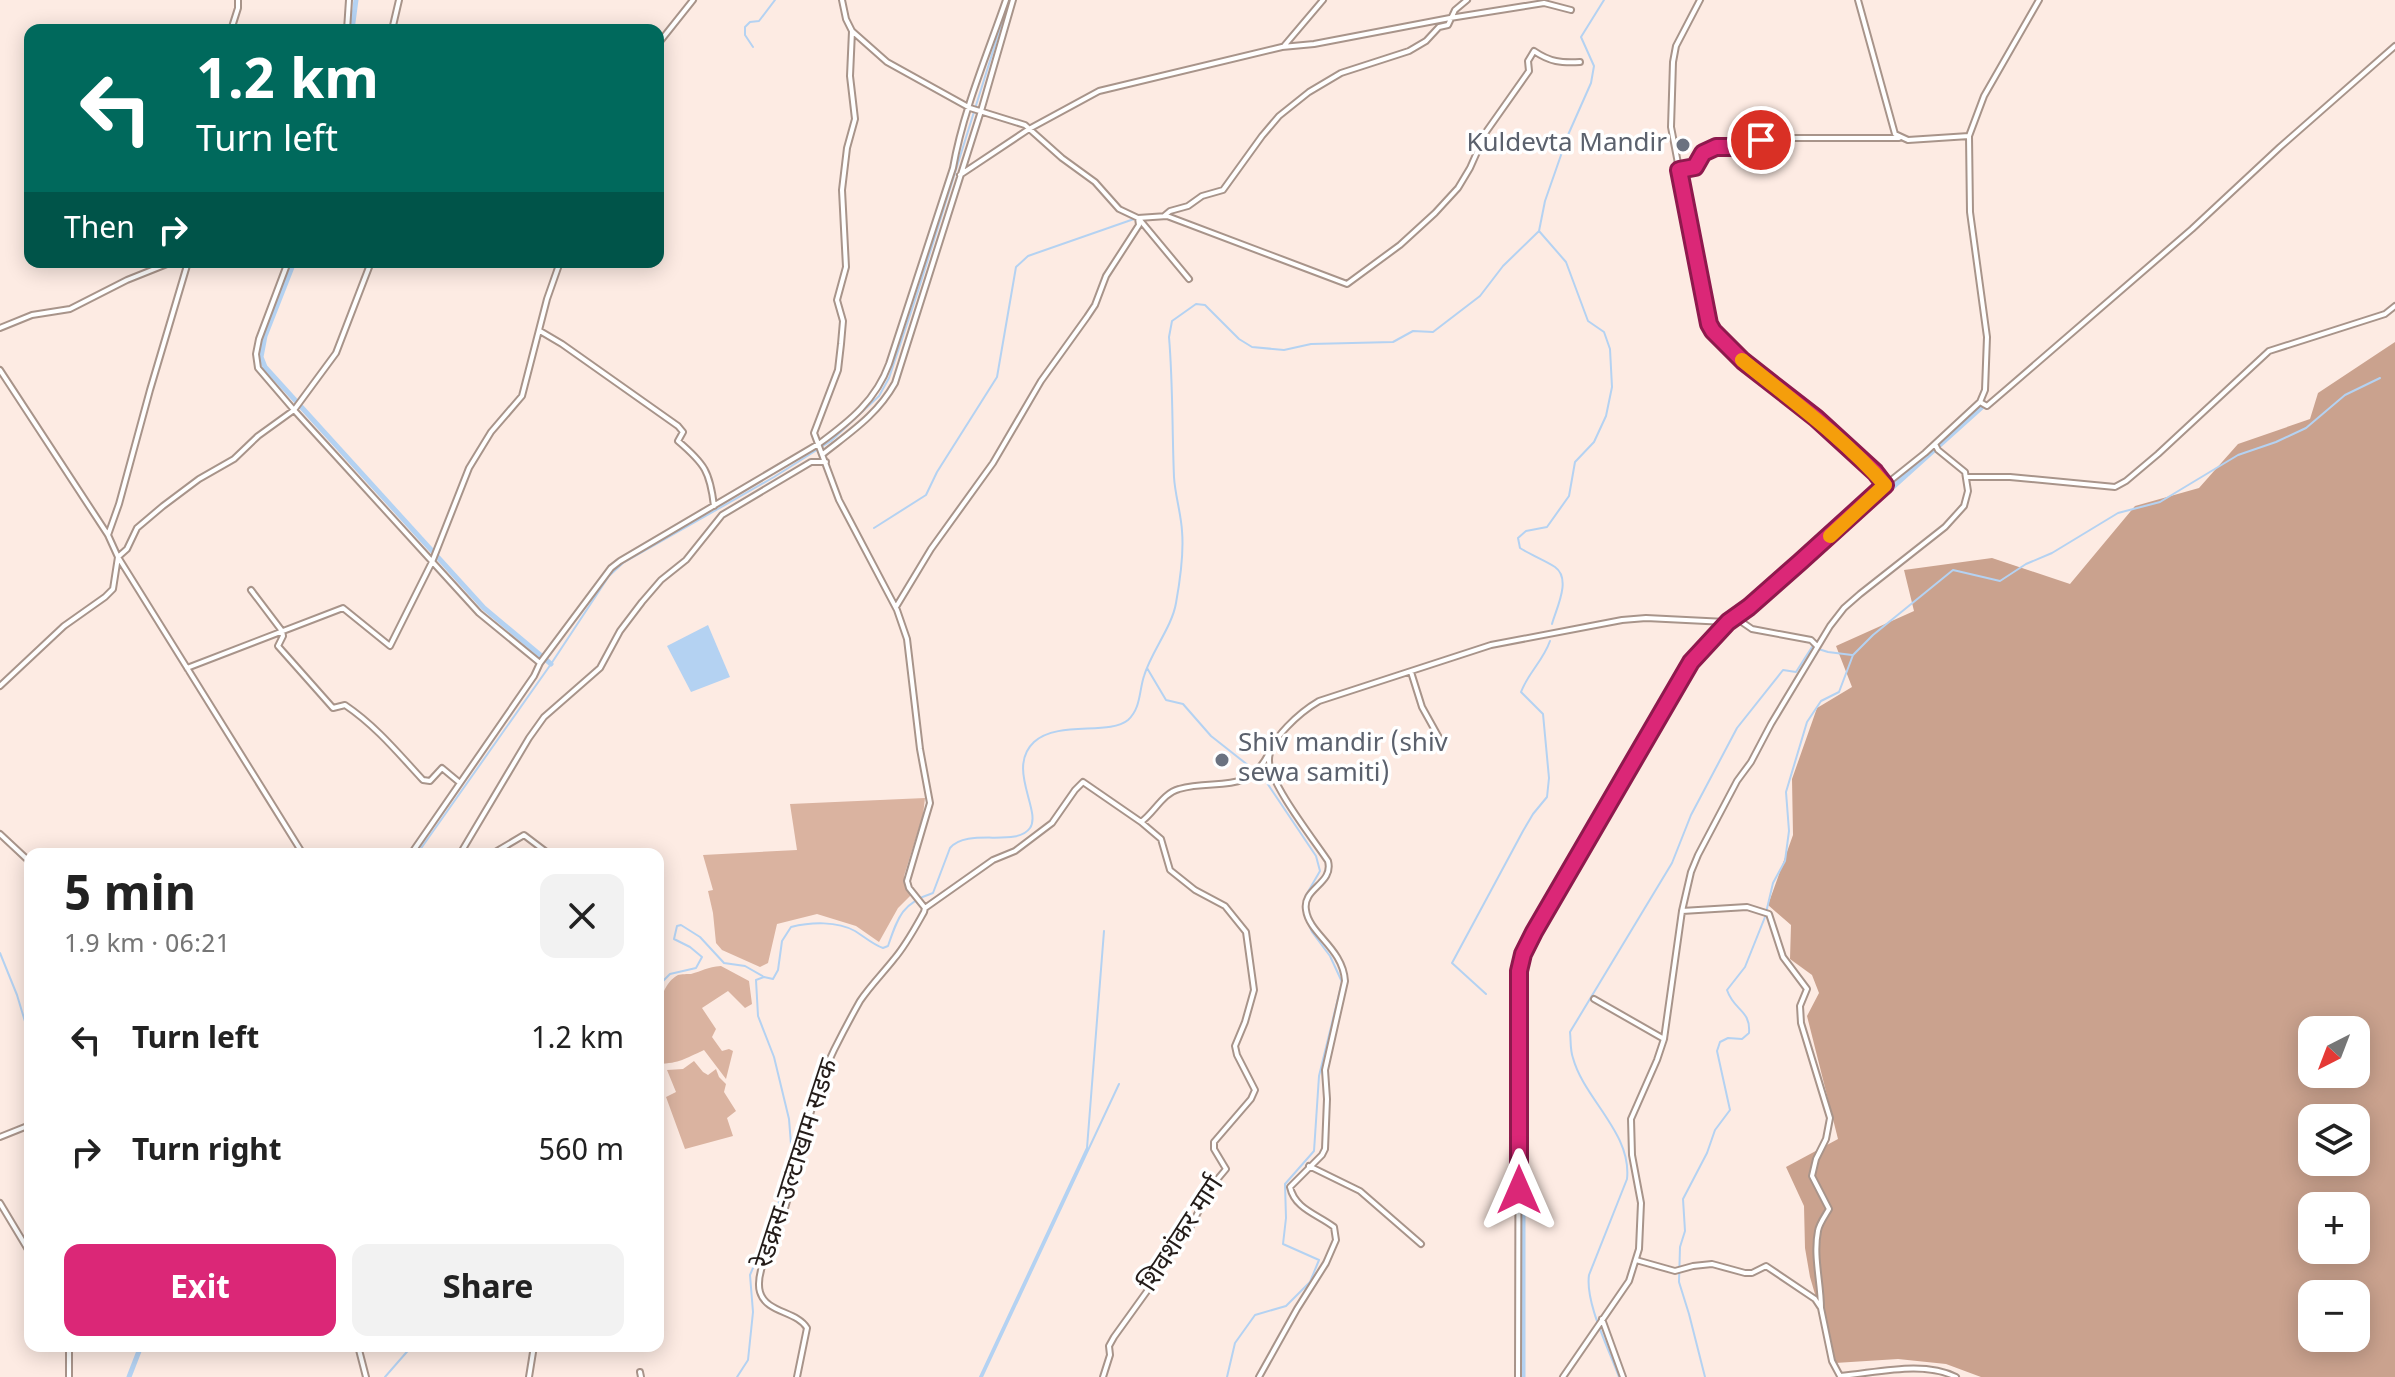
<!DOCTYPE html>
<html lang="en">
<head>
<meta charset="utf-8">
<style>
  :root { --surface:#fff; --page:#f2f2f2; --text:#222; --muted:#767676; --accent:#db2777 }
  body { margin:0; font-family:Georgia,"Noto Sans Devanagari",serif; background:var(--page); color:var(--text); height:100vh; display:flex; flex-direction:column; font-size:30px; white-space:nowrap }
  * { box-sizing:border-box; margin:0 }
  p { font-size:26px; color:var(--muted) }
  .icon { flex:none; width:44px; height:44px; fill:none; stroke:currentColor; stroke-width:2; stroke-linecap:round; stroke-linejoin:round }
  .map { position:relative; flex:1; overflow:hidden }
  .drawer { position:absolute; left:24px; top:848px; width:640px; height:504px; display:flex; flex-direction:column; background:var(--surface); border-radius:16px; box-shadow:0 4px 20px #0003 }
  .drawer>* { flex:none }
  .hud { position:absolute; left:24px; top:24px; width:640px; height:244px; border-radius:16px; box-shadow:0 4px 20px #0003; background:#00695c; color:#fff; overflow:hidden }
  .needle { width:52px; rotate:222deg }
  .fabs { position:absolute; left:2298px; top:1016px; display:grid; gap:16px }
  .fabs a { display:grid; place-items:center; width:72px; height:72px; border-radius:16px; background:var(--surface); box-shadow:0 4px 20px #0003; font-size:40px }
  .pin { position:absolute; display:grid; place-items:center; width:68px; height:68px; color:#fff; margin:-34px; border:4px solid #fff; border-radius:50%; box-shadow:0 2px 8px #0007 }
  .me { position:absolute; width:88px; margin:-44px; rotate:0deg; stroke-linejoin:round; filter:drop-shadow(0 0 6px #0008) }
  .turn { display:flex; align-items:center; gap:28px; height:168px; padding:0 40px; font-size:36px }
  .turn .icon { width:104px; height:104px; stroke-width:2.5 }
  .turn b { display:block; font-size:56px; line-height:68px }
  .then { display:flex; align-items:center; height:76px; padding:0 40px; background:#0003; gap:16px; font-size:30px }
  .round { display:grid; place-items:center; flex:none; width:84px; height:84px; border-radius:16px; background:var(--page) }
  .headline { display:flex; align-items:center; justify-content:space-between; height:136px; padding:0 40px }
  h1 { font-size:48px; font-weight:700; line-height:60px }
  .button { display:flex; gap:16px; margin-top:auto; padding:16px 40px }
  .button a { flex:1; height:92px; border-radius:16px; background:var(--accent); color:#fff; font-size:32px; font-weight:700; line-height:92px; text-align:center }
  .button a+a { background:var(--page); color:var(--text) }
  ul { padding:0; list-style:none }
  li { display:flex; align-items:center; gap:24px; height:112px; padding:0 40px }
  li div { flex:1 }
  li b { display:block; font-size:30px }
  li em { font-style:normal }
  .map>svg:first-child { display:block }
</style>
</head>
<body>
<div class="map">
<svg width="2395" height="1377" viewBox="0 0 2395 1377">
  <rect width="100%" height="100%" fill="#fdebe3"/>
  <path fill="#dab3a0" d="M925,798L923,815L904,876L905,885L912,894L898,908L879,942L856,926L817,914L777,924L768,963L760,967L722,950L716,943L713,913L708,891L713,890L703,855L797,850L790,804Z
    M721,966L749,981L752,1004L745,1008L728,991L702,1008L716,1029L712,1037L722,1051L729,1049L733,1051L726,1079L704,1050C684,1059 681,1063 658,1064C658,1040 652,989 678,975C681,974 688,974 691,974C702,971 707,967 721,966Z
    M694,1061L703,1072L708,1075L716,1069L719,1077L726,1084L724,1092L736,1111L727,1118L733,1136L685,1149L666,1097L676,1092L667,1070L683,1069Z"/>
  <path fill="#caa28e" fill-rule="evenodd" d="M2395,342V1377H1981L1946,1364L1898,1359L1835,1363L1810,1277L1805,1248L1804,1206L1786,1167L1838,1139L1807,1016L1819,993L1812,975L1790,959L1791,925L1768,905L1793,835L1792,779L1817,708L1852,687L1836,646L1914,611L1904,570L1992,558L2070,584L2135,506L2199,488L2238,444L2310,419L2318,393ZM2312,1030H2356V1074H2312ZM2312,1118H2356V1162H2312ZM2312,1206H2356V1250H2312ZM2312,1294H2356V1338H2312Z"/>
  <path fill="#b4d2f2" d="M708,625L730,677L691,692L667,646Z"/>
  <g fill="none" stroke-linecap="round" stroke-linejoin="round">
    <path stroke="#b4d2f2" stroke-width="2" d="M753,47L745,35V27L750,22L759,21L775,0
      M1539,231L1566,262L1588,321L1604,332L1610,349L1612,387L1606,416L1594,442L1575,462L1569,496L1547,527L1526,531L1518,538L1520,548C1531,555 1546,561 1555,567C1572,579 1556,609 1552,624
      M874,528L926,495L937,472L997,377L1016,267L1028,256L1134,219
      M1147,668L1166,700L1183,704L1211,736L1263,777L1316,856L1320,871L1305,897V902
      M417,854L551,664L609,576L623,563L774,477L831,441L879,396L889,378L918,291L1009,0
      M0,953L17,995L30,1038
      M658,986L670,974L696,968L702,957L690,947L674,939L677,926L681,925L700,937L724,963L745,966L764,977L773,979L778,970L782,941L791,927C811,922 837,921 855,931C865,937 872,944 883,948L888,946C898,917 902,903 933,893L950,848C968,827 1016,848 1030,828C1042,811 1006,768 1034,742C1058,720 1109,736 1128,720C1141,708 1139,691 1144,676C1151,652 1172,627 1176,603C1180,581 1184,554 1182,531C1181,513 1175,495 1174,477C1172,430 1173,383 1169,337L1172,321L1196,304L1205,305L1239,339L1252,347L1284,350L1311,344L1393,342L1413,331L1433,332L1480,296L1503,266L1539,231L1545,201L1568,135L1591,83L1594,66L1581,37L1604,0
      M1486,994L1452,963L1523,831L1533,814L1547,797L1549,778L1543,714L1521,692C1528,673 1543,661 1550,641
      M385,1377L412,1346
      M737,1377L748,1360L753,1312L750,1275L775,1215L792,1157L789,1119L774,1057L758,1016L756,980L764,977
      M980,1377L1087,1148L1104,931
      M982,1377L1119,1084
      M1227,1377L1235,1343L1255,1315L1286,1306L1310,1282L1319,1260L1283,1244L1286,1218L1285,1184L1314,1151L1319,1076L1342,982L1330,956L1312,932L1304,913V908
      M1619,1377C1609,1349 1585,1303 1589,1275L1627,1179C1632,1133 1584,1099 1573,1058C1570,1050 1571,1041 1570,1032L1672,863L1691,815L1737,728L1783,670L1796,672L1812,647L1828,652L1852,655
      M1705,1377L1689,1314L1679,1282L1680,1247L1685,1231L1683,1199L1707,1153L1715,1130L1730,1110L1717,1051L1720,1042L1728,1038L1742,1039L1749,1033C1751,1010 1734,1011 1727,990L1745,967L1765,917L1773,883L1785,861L1789,831L1786,792L1807,722L1821,701L1839,692L1853,655L1873,635L1953,570L2000,581L2026,564L2052,553L2118,513L2160,502L2238,455L2276,442L2306,428L2345,395L2380,378"/>
    <path stroke="#b4d2f2" stroke-width="5" d="M352,30L356,0
      M294,262L265,336L261,357L265,367L484,608L551,664
      M1554,904L1702,657L1741,617L1892,488L1981,408
      M129,1377L141,1346
      M1523,1377V981L1525,960L1531,943"/>
    <defs>
      <path id="street" d="M842,0L846,19L852,31L887,62L970,108L1025,125L1062,158L1095,182L1119,209L1138,218L1139,225L1106,276L1095,305L1087,317L1041,381L993,463L931,549L896,607
        M1700,0L1676,46L1673,62L1671,127L1709,324L1743,361L1816,418L1875,472L1885,485
        M1858,0L1895,134L1908,140L1969,136
        M231,30L238,8V0
        M347,30L349,0
        M392,30L399,0
        M658,44L693,0
        M1284,46L1323,0
        M1679,170L1695,167L1703,153L1716,147H1739L1761,140L1781,138H1899
        M960,175L1029,129L1099,91L1282,47L1314,44L1450,18L1544,3L1571,10
        M1164,216L1170,211L1188,206L1202,196L1223,190L1262,136L1279,116L1309,92L1341,73L1409,51L1426,41L1439,27L1448,25L1455,10L1467,0
        M1138,218L1167,216L1347,284L1400,245L1435,213L1458,188L1470,168L1486,132L1529,71L1528,61L1534,51C1550,62 1561,63 1580,62
        M1140,220L1189,279
        M288,262L259,339L256,354L258,368L294,410L479,613L540,663
        M0,328L32,315L70,309L127,280L172,262
        M540,331L562,344L678,426L683,432L678,441C705,464 710,472 714,506
        M0,370L108,535L118,557L303,854
        M1980,402L1987,406L2008,388L2192,229L2280,147L2395,46
        M823,454C852,431 877,415 895,383L981,111L1013,0
        M1966,477H2010L2115,487L2126,481L2158,454L2269,351L2385,314L2395,306
        M108,535L119,504L150,390L188,262
        M251,590L282,631L283,636L278,646L333,708L345,705C376,726 398,753 423,780L430,781L442,768L460,783
        M1736,618L1752,629L1811,640L1817,646
        M187,668L343,608L390,646L432,562L469,468L491,432L522,396L547,299L560,262
        M1411,672L1422,707L1442,743
        M0,686L64,626L105,597L113,589L118,557L127,549L137,528L163,506L199,479L234,459L258,436L294,410L336,353L371,262
        M0,834L30,862
        M411,854L534,676L540,663L611,568L620,561L820,443C850,421 876,400 889,364L953,168C963,111 987,55 1006,0
        M460,854L529,738L544,717L600,668L620,631L642,602L661,580L686,560L722,515L811,462H826
        M492,854L524,835L549,854
        M925,908L993,860L1015,851L1052,823L1075,790L1083,782L1141,822C1154,813 1163,793 1179,789C1215,778 1246,796 1268,755
        M1682,911L1747,907L1769,914L1783,957L1807,989L1800,1006L1801,1023L1830,1118L1826,1139L1816,1159L1812,1176L1829,1209C1825,1216 1819,1224 1818,1231C1813,1256 1821,1283 1821,1308
        M1594,999L1664,1039
        M0,1137L30,1125
        M1309,1166L1360,1191L1421,1244
        M0,1203L30,1253
        M1636,1260L1675,1271L1693,1266L1712,1264L1745,1273H1752L1766,1266L1815,1299L1821,1308L1832,1361L1840,1376C1876,1373 1923,1360 1956,1377
        M1602,1319L1623,1377
        M69,1346V1377
        M358,1346L366,1377
        M640,1372L641,1377
        M529,1377L534,1346
        M797,1377L807,1328C797,1311 766,1313 760,1292C754,1272 775,1238 782,1218C800,1162 808,1103 834,1050C842,1034 851,1017 860,1001C870,986 883,973 894,959C906,945 915,928 924,912L925,908L909,888L907,881L930,803L920,749L907,639L897,610L839,500L814,433L838,370L841,344L843,321L837,300L846,267L842,190L847,148L855,119L850,76L852,31
        M1103,1377L1110,1355L1109,1346L1114,1337L1150,1287L1160,1265L1191,1226L1211,1187L1226,1169L1214,1149V1142L1251,1099L1255,1090L1237,1055L1235,1046L1245,1022L1254,990L1246,932L1225,906L1195,890L1170,870L1161,839L1141,822
        M1259,1377L1297,1309L1326,1263L1336,1240L1334,1227C1317,1214 1295,1209 1290,1187L1322,1155L1325,1149L1327,1099L1325,1070L1345,981C1343,948 1309,934 1306,910C1302,888 1334,884 1328,861C1314,840 1270,784 1269,761C1268,739 1302,711 1319,701L1491,645L1622,620L1646,618L1726,622
        M1518,1377L1519,971L1523,954L1691,662L1728,622L1749,607L1837,530L1885,485L1925,453L1980,402L1985,390L1987,337L1970,212L1969,136L1984,96L2039,0
        M1563,1377L1629,1281L1639,1249L1641,1203L1632,1155L1631,1119L1657,1060L1664,1039L1682,911L1691,872L1698,855L1737,781L1751,762L1771,724L1830,626L1844,608L1860,594L1945,527L1964,506L1968,491L1965,472L1938,450L1935,444"/>
    </defs>
    <use href="#street" stroke="#a8948a" stroke-width="8"/>
    <use href="#street" stroke="#fff" stroke-width="4"/>
  </g>
  <g fill="none" stroke-linecap="round" stroke-linejoin="round">
    <defs>
      <path id="route" d="M1519,1190V971L1523,954L1534,932L1691,662L1728,622L1749,607L1800,562L1885,485L1875,472L1816,418L1743,361L1713,331L1709,324L1679,170L1695,167L1703,153L1716,147H1739L1761,140"/>
    </defs>
    <use href="#route" stroke="#8e194d" stroke-width="20"/>
    <use href="#route" stroke="#db2777" stroke-width="14"/>
    <path stroke="#f59e0b" stroke-width="14" d="M1742,360C1791,400 1843,437 1885,485L1830,536"/>
  </g>
  <g fill="#6b7280" stroke="#fff" stroke-width="3">
    <circle cx="1683" cy="145" r="8"/>
    <circle cx="1222" cy="760" r="8"/>
  </g>
  <g text-anchor="middle" dominant-baseline="central" stroke-width="7" stroke-linejoin="round" paint-order="stroke">
    <g font-size="26" fill="#5b616d" stroke="#fff" text-anchor="end">
      <text x="1667" y="145">Kuldevta Mandir</text>
      <text x="1238" y="745" text-anchor="start">Shiv mandir (shiv<tspan x="1238" dy="30">sewa samiti)</tspan></text>
    </g>
    <g font-size="26" fill="#241c19" stroke="#fff">
      <text transform="translate(798 1164) rotate(-72)">रेडक्रस-उल्टाखाम सडक</text>
      <text transform="translate(1183 1235) rotate(-57)">शिवशंकर मार्ग</text>
    </g>
  </g>
</svg>
<div class="fabs">
<a><svg class="needle" viewBox="-14 -14 28 28"><path d="M0-13l5 13h-10z" fill="#e53935"/><path d="M0 13l5-13h-10z" fill="#767676"/></svg></a>
<a><svg class="icon" aria-label="layers" viewBox="0 0 24 24"><path d="M12 4l9 5-9 5-9-5zM3 14l9 5 9-5"/></svg></a>
<a>+</a>
<a>−</a>
</div>
<div class="pin" style="left:1761px;top:140px;background:#d93025"><svg class="icon" aria-label="arrive" viewBox="0 0 24 24"><path d="M6 21V4h12l-3 4 3 4H6"/></svg></div>
<svg class="me" style="left:1519px;top:1190px" viewBox="-20 -20 40 40"><path d="M0-17L14 15 0 8-14 15z" fill="#db2777" stroke="#fff" stroke-width="4"/></svg>
<div class="hud">
<div class="turn"><svg class="icon" aria-label="left" viewBox="0 0 24 24"><path d="M17 20v-9H6M10 6l-5 5 5 5"/></svg><div><b>1.2 km</b>Turn left</div></div>
<div class="then">Then<svg class="icon" aria-label="right" viewBox="0 0 24 24"><path d="M7 20v-9h11M14 6l5 5-5 5"/></svg></div>
</div>
<section class="drawer">
<div class="headline"><div><h1>5 min</h1><p>1.9 km · 06:21</p></div><a class="round"><svg class="icon" aria-label="close" viewBox="0 0 24 24"><path d="M6 6l12 12M18 6L6 18"/></svg></a></div>
<ul>
<li><svg class="icon" aria-label="left" viewBox="0 0 24 24"><path d="M17 20v-9H6M10 6l-5 5 5 5"/></svg><div><b>Turn left</b></div><em>1.2 km</em></li>
<li><svg class="icon" aria-label="right" viewBox="0 0 24 24"><path d="M7 20v-9h11M14 6l5 5-5 5"/></svg><div><b>Turn right</b></div><em>560 m</em></li>
</ul>
<div class="button"><a>Exit</a><a>Share</a></div>
</section>
</div>
</body>
</html>
